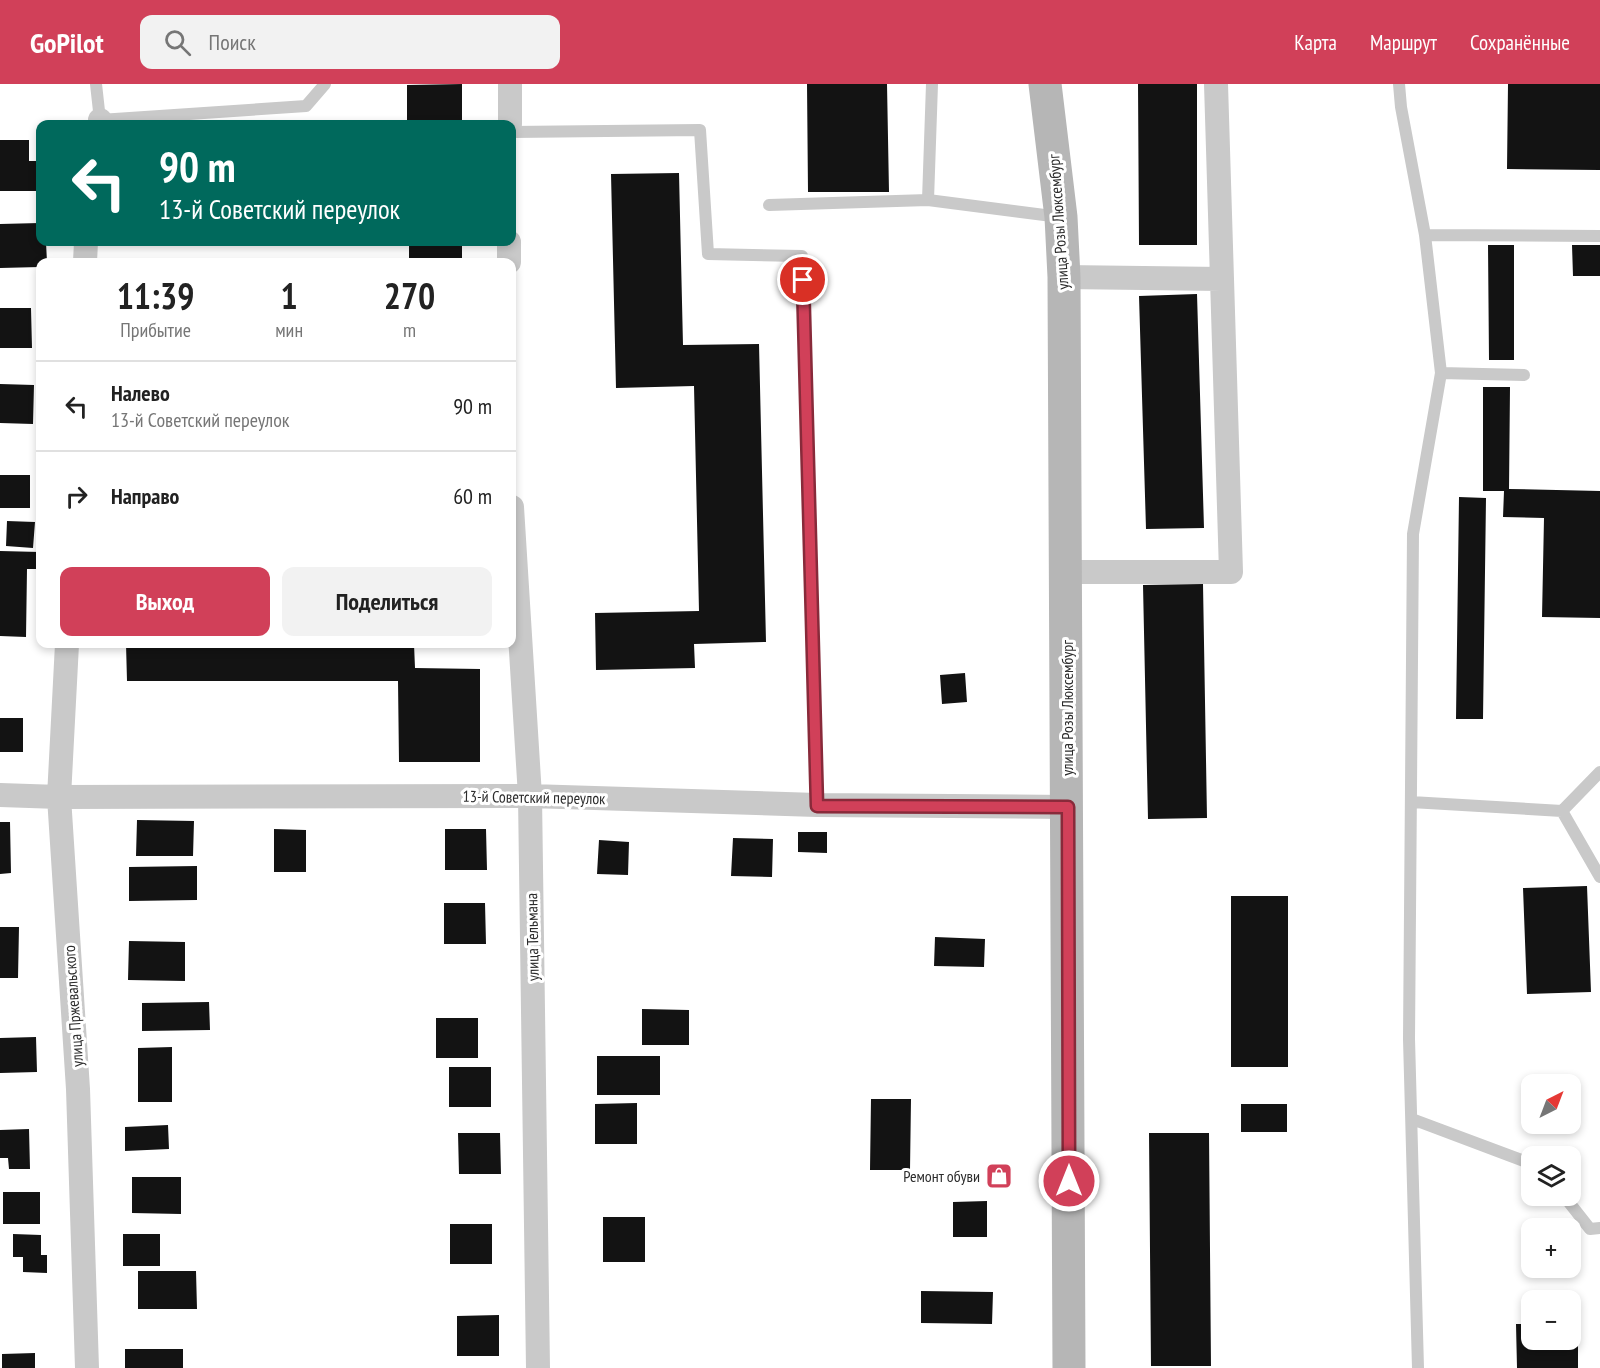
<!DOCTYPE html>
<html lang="ru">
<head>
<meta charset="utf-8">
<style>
  :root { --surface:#fff; --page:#f2f2f2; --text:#222; --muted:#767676; --line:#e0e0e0; --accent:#d14059 }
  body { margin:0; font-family:"PT Sans Narrow",sans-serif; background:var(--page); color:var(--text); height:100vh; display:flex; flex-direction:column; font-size:22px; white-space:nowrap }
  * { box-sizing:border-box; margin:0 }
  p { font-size:20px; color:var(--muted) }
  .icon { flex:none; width:33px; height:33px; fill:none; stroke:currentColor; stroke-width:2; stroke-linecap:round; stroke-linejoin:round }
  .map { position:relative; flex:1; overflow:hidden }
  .details { position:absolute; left:36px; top:174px; width:480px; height:390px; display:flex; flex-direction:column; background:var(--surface); border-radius:12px; box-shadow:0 3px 9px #0003 }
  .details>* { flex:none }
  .top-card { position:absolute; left:36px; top:36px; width:480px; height:126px; border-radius:12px; box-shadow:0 3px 9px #0003; background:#00695c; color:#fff; overflow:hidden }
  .needle { width:39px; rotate:42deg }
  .controls { position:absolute; left:1521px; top:990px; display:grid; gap:12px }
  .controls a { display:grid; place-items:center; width:60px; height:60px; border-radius:12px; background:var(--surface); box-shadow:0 3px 9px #0003; font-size:30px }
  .pin { position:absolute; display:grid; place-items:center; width:51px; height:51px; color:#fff; margin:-26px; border:3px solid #fff; border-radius:50%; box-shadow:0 2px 6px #0007 }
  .me { position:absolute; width:66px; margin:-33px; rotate:0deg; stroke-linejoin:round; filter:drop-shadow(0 0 4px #0008) }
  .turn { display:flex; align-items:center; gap:21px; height:126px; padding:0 24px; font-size:27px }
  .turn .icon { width:78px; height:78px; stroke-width:2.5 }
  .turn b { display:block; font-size:42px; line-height:51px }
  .eta { display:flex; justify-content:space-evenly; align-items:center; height:102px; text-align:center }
  .eta b { font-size:36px; font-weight:700; line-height:42px }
  .primary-button { display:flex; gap:12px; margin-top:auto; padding:12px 24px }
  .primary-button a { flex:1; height:69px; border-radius:12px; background:var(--accent); color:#fff; font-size:24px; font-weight:700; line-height:69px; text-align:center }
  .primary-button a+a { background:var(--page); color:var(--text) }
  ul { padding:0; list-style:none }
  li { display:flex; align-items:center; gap:18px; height:90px; padding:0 24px; border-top:2px solid var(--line) }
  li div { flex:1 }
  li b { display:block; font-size:22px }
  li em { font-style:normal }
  header { display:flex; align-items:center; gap:36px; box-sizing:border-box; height:84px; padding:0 30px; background:var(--accent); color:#fff }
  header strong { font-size:28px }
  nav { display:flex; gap:33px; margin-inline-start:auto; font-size:21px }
  .search { width:420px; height:54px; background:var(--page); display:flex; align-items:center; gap:15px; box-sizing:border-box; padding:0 21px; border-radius:12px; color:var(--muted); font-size:22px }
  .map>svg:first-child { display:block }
</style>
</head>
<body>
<header>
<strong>GoPilot</strong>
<div class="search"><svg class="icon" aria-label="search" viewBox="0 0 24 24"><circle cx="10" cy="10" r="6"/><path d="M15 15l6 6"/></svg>Поиск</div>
<nav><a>Карта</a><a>Маршрут</a><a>Сохранённые</a></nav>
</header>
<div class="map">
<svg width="1600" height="1284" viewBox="0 0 1600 1284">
  <rect width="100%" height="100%" fill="#fff"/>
  <path fill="#131313" d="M462,0V40H407V1Z
    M807,0H887L889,108H808Z
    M1138,0H1197V161H1139Z
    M1508,0H1600V86L1507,85Z
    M0,56H29V77H36V107H0Z
    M679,89L683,261L759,260L766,558L694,560L695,584L596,586L595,529L699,527L694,302L616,304L611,90Z
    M40,139V158H46L47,178H40V183L0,184V140Z
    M409,158H462V178H409Z
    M1488,161H1514V276H1489Z
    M1572,161H1600V192H1573Z
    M1197,210L1204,444L1146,445L1139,212Z
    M0,224H31L32,264H0Z
    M0,300L34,301L33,340L0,339Z
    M1483,303H1510L1509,405L1600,407V534L1542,533L1544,434L1503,433L1504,407H1483Z
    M0,391H30V424H0Z
    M1459,413L1486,414L1483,635H1456Z
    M7,437L35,438L33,464L6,462Z
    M0,467L40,468V485H27L26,553L0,552Z
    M1203,500L1207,734L1148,735L1143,501Z
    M126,560H414L415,584L480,585V678H399L398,597H127Z
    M965,589L967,618L942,620L940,591Z
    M0,634H23V668H0Z
    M137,736L194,737L193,772H136Z
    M0,738H10L11,789L0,790Z
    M274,745L306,746V788H274Z
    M445,745H486L487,786H445Z
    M798,748H827V769L798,768Z
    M733,754L773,755L772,793L731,792Z
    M599,756L629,758L628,791L597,790Z
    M197,782V816L129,817V783Z
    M1587,802L1591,908L1527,910L1523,804Z
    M1231,812H1288V983H1231Z
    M444,819H485L486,860H444Z
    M0,843H19L18,894H0Z
    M935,853L985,855L984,883L934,882Z
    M129,857L185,858V897L128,896Z
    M209,918L210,946L142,947V919Z
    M642,925L689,926V961H642Z
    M436,934H478V974H436Z
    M36,953L37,988L0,989V954Z
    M172,963V1018H138V964Z
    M597,972H660V1011H597Z
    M449,983H491V1023H449Z
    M871,1015H911L910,1086H870Z
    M637,1019V1060H595V1020Z
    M1241,1020H1287V1048H1241Z
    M168,1041L169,1065L125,1067V1043Z
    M29,1045L30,1085H9L8,1074H0V1046Z
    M458,1049H500L501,1090H459Z
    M1149,1049H1209L1211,1282H1151Z
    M132,1093H181V1130L132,1129Z
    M3,1108H40V1140H3Z
    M987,1117V1153H953V1118Z
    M603,1133H645V1178H603Z
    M450,1140H492V1180H450Z
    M13,1150L41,1151V1171H47V1189L23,1188V1173H13Z
    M123,1150H160V1182H123Z
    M138,1187H196L197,1225H138Z
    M921,1207L993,1208L992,1240L921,1239Z
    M499,1231V1272H457V1232Z
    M1570,1239H1578V1284H1517L1516,1240H1532V1256H1570Z
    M125,1265H183V1284H125Z
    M35,1269V1284H2V1270Z"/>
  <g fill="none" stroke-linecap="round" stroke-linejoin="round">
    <path stroke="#c9c9c9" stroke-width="12" d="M96,0L100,36L306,22L325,0
      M1399,0L1401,23L1425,151L1441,289L1413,450L1409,955L1418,1284
      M512,48L700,46L708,170L802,172L817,721
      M928,116L932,0
      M769,121L928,116L1060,133
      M1425,151L1600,152
      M1441,289L1524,291
      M1411,718L1562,727L1600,688
      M1562,727L1600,793
      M1412,1035L1532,1080
      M1564,1112L1590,1145L1600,1144"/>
    <path stroke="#c9c9c9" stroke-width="24" d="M100,40V36
      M510,40V0
      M85,178L86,158
      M509,178V158
      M1064,193L1222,195
      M512,423L530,712L538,1284
      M1066,488H1231L1216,0
      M67,560L59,713L78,1005L87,1284
      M0,711L59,713L530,712L817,721L1068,723"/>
    <path stroke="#b6b6b6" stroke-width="33" d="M1045,0L1061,133L1064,193L1069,1284"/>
  </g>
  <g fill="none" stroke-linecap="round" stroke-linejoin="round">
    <defs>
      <path id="route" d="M803,196L817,722L1068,723L1069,1097"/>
    </defs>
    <use href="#route" stroke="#882a3a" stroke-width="15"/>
    <use href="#route" stroke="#d14059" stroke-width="10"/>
  </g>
  <defs>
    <symbol id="shop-square" viewBox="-11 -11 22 22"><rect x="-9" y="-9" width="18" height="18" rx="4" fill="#d14059" stroke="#fff"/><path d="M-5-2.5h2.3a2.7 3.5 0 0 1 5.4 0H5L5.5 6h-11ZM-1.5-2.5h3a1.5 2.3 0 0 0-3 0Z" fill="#fff"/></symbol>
  </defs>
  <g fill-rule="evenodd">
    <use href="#shop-square" x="984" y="1077" width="30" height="30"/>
  </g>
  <g text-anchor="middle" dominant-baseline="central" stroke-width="6" stroke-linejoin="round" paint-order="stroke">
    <g font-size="16" fill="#2c2c2c" stroke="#fff">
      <text transform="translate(1058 138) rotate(-94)">улица Розы Люксембург</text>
      <text transform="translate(1067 624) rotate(-90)">улица Розы Люксембург</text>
      <text transform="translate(534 713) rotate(1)">13-й Советский переулок</text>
      <text transform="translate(532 853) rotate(-91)">улица Тельмана</text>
      <text transform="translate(73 922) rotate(-94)">улица Пржевальского</text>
    </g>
    <g font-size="16" fill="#2c2c2c" stroke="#fff" text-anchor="end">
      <text x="980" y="1092">Ремонт обуви</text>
    </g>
  </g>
</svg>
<div class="controls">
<a><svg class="needle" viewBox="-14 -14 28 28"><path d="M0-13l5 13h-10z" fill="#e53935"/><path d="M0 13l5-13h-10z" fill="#767676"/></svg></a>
<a><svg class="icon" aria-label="layers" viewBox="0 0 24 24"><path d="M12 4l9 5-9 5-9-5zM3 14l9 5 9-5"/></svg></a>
<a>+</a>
<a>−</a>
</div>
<div class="pin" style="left:803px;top:196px;background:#d93025"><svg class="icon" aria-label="arrive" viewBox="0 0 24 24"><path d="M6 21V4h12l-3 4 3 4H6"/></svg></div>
<svg class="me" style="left:1069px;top:1097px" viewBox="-20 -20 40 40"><circle r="17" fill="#d14059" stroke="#fff" stroke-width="3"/><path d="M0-11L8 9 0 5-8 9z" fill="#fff"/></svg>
<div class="top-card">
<div class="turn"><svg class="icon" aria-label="left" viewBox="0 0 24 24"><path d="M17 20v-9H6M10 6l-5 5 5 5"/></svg><div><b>90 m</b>13-й Советский переулок</div></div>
</div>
<section class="details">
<div class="eta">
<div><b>11:39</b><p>Прибытие</p></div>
<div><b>1</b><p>мин</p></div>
<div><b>270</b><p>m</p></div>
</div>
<ul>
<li><svg class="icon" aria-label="left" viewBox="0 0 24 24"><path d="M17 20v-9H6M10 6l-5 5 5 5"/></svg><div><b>Налево</b><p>13-й Советский переулок</p></div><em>90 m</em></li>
<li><svg class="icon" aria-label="right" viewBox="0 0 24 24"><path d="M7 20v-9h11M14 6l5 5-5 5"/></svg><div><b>Направо</b></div><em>60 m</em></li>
</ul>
<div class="primary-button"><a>Выход</a><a>Поделиться</a></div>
</section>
</div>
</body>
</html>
